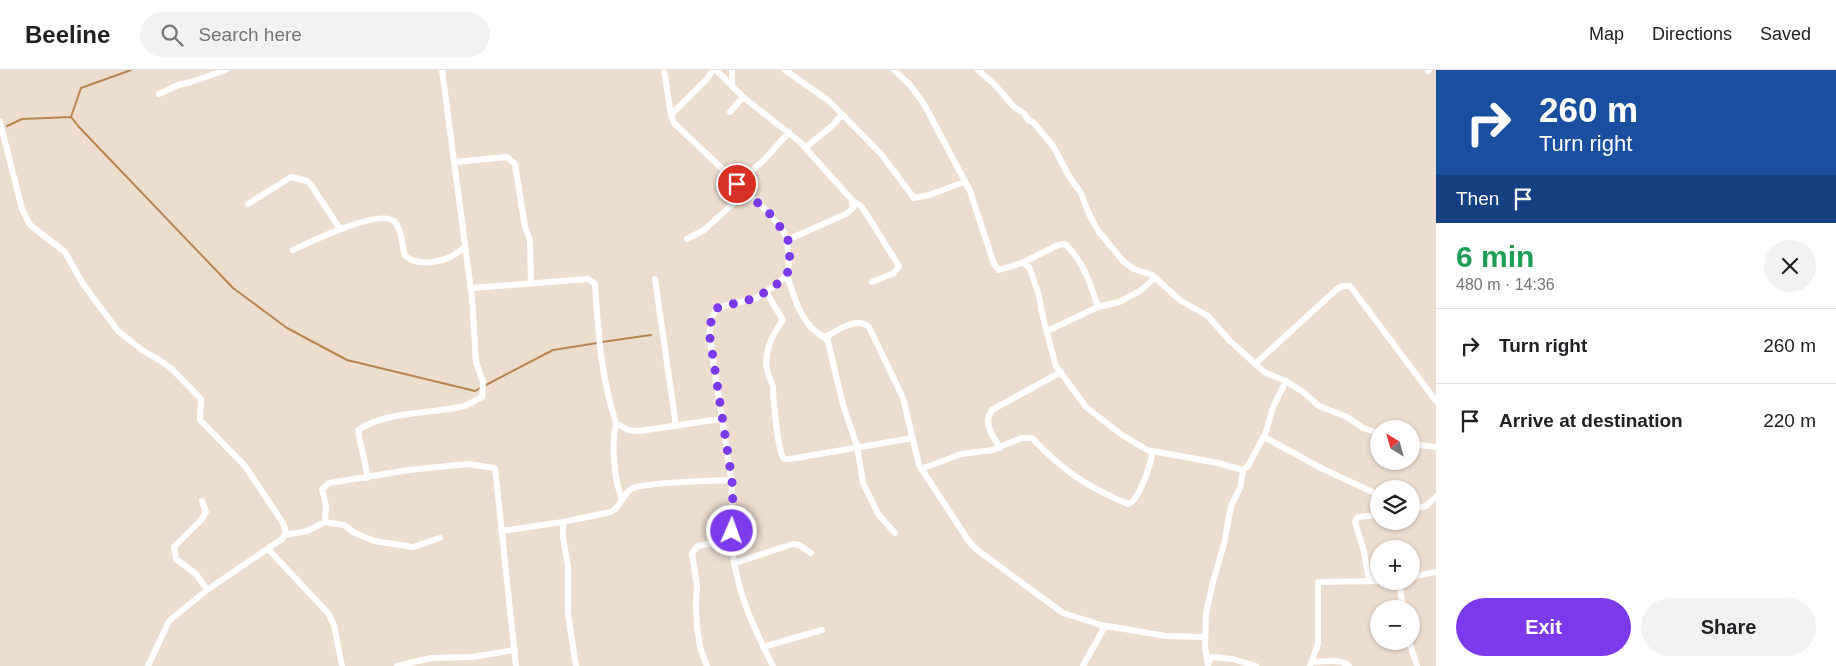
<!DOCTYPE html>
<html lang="en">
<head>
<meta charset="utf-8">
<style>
  :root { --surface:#fff; --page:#f2f2f2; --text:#202124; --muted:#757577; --line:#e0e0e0; --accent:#7c3aed }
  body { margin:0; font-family:Helvetica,sans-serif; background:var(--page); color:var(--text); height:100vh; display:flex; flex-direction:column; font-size:19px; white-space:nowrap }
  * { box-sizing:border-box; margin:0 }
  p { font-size:16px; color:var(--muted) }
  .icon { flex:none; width:28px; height:28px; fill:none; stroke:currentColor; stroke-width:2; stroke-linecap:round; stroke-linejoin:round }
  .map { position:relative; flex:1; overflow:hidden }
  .side { display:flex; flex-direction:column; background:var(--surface); width:400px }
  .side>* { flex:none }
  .guide { background:#1a4fa0; color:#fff; overflow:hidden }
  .needle { width:32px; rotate:323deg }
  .controls { position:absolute; left:1370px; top:350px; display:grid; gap:10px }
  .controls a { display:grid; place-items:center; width:50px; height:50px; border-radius:50%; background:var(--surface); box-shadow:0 1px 4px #0004; font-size:25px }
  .pin { position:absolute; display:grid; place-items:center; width:42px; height:42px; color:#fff; margin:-21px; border:2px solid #fff; border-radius:50%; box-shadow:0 1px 5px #0007 }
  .me { position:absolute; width:55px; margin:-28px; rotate:2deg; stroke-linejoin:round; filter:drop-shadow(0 0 4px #0008) }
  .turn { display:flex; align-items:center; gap:18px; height:105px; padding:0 20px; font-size:22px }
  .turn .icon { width:65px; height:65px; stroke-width:2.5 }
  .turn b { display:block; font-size:35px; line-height:42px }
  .then { display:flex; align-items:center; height:48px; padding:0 20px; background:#0003; gap:10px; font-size:19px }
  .round { display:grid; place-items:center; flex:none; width:52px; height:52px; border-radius:26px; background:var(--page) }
  .overview { display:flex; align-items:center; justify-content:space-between; height:85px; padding:0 20px }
  h1 { font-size:30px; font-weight:700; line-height:38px; color:#1e9e55 }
  .action { display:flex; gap:10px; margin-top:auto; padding:10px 20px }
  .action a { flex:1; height:58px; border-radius:30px; background:var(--accent); color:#fff; font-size:20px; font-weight:700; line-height:58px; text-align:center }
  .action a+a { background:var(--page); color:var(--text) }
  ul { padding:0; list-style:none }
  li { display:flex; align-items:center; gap:15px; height:75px; padding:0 20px; border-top:1px solid var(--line) }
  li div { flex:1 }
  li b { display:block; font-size:19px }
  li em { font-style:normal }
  header { display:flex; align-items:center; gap:30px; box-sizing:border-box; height:70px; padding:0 25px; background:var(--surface); border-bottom:1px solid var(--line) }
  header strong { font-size:24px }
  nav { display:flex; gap:28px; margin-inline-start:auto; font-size:18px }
  .search { width:350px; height:45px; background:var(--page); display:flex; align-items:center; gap:12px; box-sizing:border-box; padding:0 18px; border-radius:28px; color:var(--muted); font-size:19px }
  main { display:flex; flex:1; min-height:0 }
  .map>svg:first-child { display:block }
</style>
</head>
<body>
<header>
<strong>Beeline</strong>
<div class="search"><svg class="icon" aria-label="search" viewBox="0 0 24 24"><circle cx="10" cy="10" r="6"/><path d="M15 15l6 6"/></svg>Search here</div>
<nav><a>Map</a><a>Directions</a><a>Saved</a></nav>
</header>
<main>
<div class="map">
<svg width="1436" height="596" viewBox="0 0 1436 596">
  <rect width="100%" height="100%" fill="#edddce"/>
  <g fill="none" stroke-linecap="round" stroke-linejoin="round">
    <path stroke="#b68552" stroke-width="2" d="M71,47L79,57L233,218L287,258L347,290L475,321L480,318
      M7,56L22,49L71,47L81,18L131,0
      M602,272L651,265
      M484,316L553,280L597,273"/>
    <path stroke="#fff" stroke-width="6" d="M664,0L671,45L674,53L770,144L784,162L787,170L789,191L787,205L776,215L756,228L717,238C710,248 710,257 710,268C716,315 725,362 731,409C734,432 730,455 732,477C736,520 754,559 773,596
      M716,0L743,27L800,72L852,130L862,137L899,196L894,203L872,212
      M732,0V16
      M785,0L829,31L881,84L914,128L929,125L964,112
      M894,0L910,15L924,34L970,121L994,194L999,200L1022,193L1029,197L1038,222L1044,252L1056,296L1086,337L1122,365L1147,380L1218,393L1243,400L1248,396L1266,362L1273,337L1286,311L1303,322L1319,336L1347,347L1363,358L1379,363
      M978,0L994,14L1014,37L1024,43L1028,50L1034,53L1053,76L1070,108L1081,123L1089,144L1099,162L1123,191L1134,199L1152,205L1181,231L1208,246L1229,270L1260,298L1266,303L1286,311
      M1428,1L1429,0
      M159,24L178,15L191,12L226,0
      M730,42L743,27
      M671,45L707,9L713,0
      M0,52L22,139L30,155L65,182L83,214L118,261L142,280L161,291L173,300L201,329L200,350L245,396L283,453C286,460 287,463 282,469L207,520L169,551L148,596
      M805,78L833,55L842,44
      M455,92L507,87L515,94L525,157L530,170L531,214
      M737,114L764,90L789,62
      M248,134L291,107L307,111L311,115L340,159
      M687,169L704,160L746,122
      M787,170L846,144L853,138L852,130
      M293,180C310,172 382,137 395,152C402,160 402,176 405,186C417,196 439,193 452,186C456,184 461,180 465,177
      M1022,193L1058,175L1065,174C1083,190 1091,215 1098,237
      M787,205C793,223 798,242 810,256C815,263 823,265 828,271L843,335L857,376L863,413L878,444L895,463
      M655,209L676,356
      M471,218L588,209L595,214C598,261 601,308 616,353L628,360L639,361L721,349
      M766,222L783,250C772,265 762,284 768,303C770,312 775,314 773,325C775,339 777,380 784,389H790L913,368
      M1047,261L1098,237L1119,232L1140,221L1155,208
      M825,267C837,261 857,246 869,257L903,328L919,395L968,470L976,479L1063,543L1101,555L1166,566L1205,567
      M1255,294L1337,219L1343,216H1350L1436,331
      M616,353C611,376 614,408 622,430
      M1264,367L1321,398L1379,425
      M1411,374L1436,377
      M1000,378C993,365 982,353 992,340L1061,302
      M921,399L961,384L993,380L1021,368H1032C1063,401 1087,417 1128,434C1139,431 1151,394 1152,382
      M367,408C366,390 360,377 358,360C387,341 427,344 460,337C468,336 475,330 482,327L483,312L476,292L472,228L442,0
      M202,431L206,442L201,450L174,477L176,489L196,504L207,520
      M1411,439L1426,436L1436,427
      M325,452L344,455L355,463L374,471L413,477L440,468
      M501,461L563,452
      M285,465L307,461L325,452L326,436L322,419L329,413L409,400L467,394L495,398L516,596
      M268,479L328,543L334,555L342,596
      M735,493L793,474L799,475L811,483
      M1411,507L1436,502
      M1373,511L1368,505L1364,482L1355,452L1358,447L1379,445
      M1399,511L1403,539
      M1409,571L1417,596
      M763,577L822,560
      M1312,592C1323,592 1342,588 1349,596
      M1208,593L1212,587L1233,589L1256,596
      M397,596L431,588L472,587L515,580
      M576,596L568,544V497L563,467V452L611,442C621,437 622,425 631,419C643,412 713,411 732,410
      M707,596L700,577L697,556L696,537L697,516L692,483L698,476L732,469
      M1083,596L1105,556
      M1208,596L1205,576L1206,543L1213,512L1224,474L1231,436L1240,418L1243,400
      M1310,596L1318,574V512L1379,511"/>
  </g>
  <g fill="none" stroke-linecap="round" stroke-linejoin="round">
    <path stroke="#7c3aed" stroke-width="9" stroke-dasharray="0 16.2" d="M732,461L733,435L732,410L710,268C710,257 710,248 717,238L756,228L776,215L787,205L790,191L788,170L784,162L770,144L737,114"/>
  </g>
</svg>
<div class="controls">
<a><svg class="needle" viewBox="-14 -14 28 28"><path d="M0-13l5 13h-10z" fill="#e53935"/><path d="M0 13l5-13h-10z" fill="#757577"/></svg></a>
<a><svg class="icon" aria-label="layers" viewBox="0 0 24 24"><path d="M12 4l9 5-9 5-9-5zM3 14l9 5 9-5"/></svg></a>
<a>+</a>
<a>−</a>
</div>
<div class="pin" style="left:737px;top:114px;background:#d93025"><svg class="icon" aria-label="arrive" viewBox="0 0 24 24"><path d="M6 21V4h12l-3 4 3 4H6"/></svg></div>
<svg class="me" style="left:732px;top:461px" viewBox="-20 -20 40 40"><circle r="17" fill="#7c3aed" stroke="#fff" stroke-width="3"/><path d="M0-11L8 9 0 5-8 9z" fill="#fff"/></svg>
</div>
<section class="side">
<div class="guide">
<div class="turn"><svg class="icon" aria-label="right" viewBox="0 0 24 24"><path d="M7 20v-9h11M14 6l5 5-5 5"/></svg><div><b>260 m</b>Turn right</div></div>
<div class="then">Then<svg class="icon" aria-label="arrive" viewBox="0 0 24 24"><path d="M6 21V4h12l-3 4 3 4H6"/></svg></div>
</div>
<div class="overview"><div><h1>6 min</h1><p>480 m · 14:36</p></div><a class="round"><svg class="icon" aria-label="close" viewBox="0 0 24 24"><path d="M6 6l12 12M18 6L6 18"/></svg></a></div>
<ul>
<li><svg class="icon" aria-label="right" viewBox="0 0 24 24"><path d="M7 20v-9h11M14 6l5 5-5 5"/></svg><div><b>Turn right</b></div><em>260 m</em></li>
<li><svg class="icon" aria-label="arrive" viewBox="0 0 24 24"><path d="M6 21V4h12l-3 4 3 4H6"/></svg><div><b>Arrive at destination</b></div><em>220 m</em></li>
</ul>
<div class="action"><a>Exit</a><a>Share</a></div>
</section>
</main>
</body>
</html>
